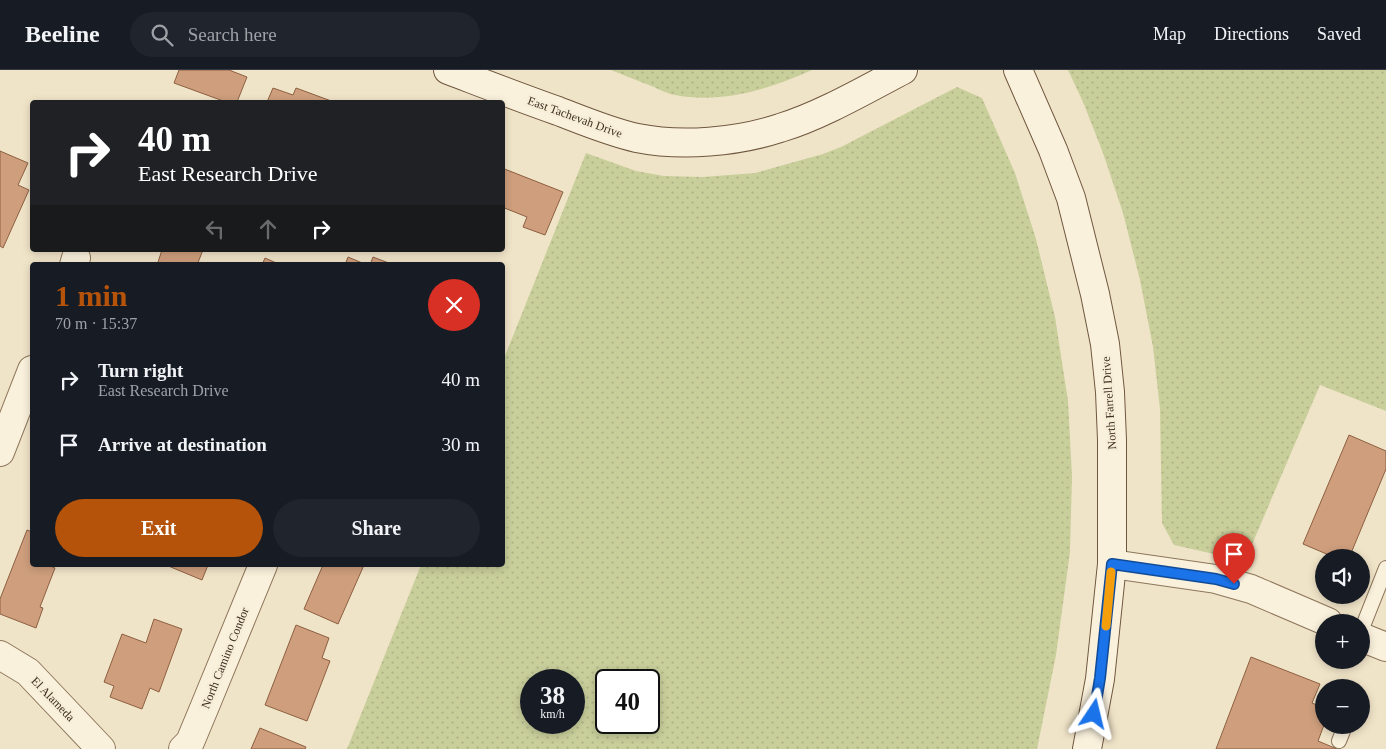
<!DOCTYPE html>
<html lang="en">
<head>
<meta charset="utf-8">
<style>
  :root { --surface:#171b24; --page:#20242c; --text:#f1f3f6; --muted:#9ea1a6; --line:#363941; --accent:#b45309 }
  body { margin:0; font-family:Georgia,serif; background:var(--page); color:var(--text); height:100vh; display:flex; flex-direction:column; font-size:19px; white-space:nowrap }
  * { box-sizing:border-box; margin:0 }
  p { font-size:16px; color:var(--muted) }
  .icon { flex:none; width:28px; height:28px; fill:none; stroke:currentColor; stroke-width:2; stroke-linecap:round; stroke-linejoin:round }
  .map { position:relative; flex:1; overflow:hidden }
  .side { position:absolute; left:30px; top:192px; width:475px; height:305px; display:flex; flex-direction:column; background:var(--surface); border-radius:5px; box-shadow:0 2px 8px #0003 }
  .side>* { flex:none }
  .guide { position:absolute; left:30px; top:30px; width:475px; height:152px; border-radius:5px; box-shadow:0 2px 8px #0003; background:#202124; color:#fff; overflow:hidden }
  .buttons { position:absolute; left:1315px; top:479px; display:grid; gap:10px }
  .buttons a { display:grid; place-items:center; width:55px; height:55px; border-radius:50%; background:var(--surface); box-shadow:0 2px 8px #0003; font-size:25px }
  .speed { position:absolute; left:520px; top:599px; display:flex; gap:10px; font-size:25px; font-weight:700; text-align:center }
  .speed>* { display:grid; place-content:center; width:65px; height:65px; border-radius:50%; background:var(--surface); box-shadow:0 2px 8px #0003; line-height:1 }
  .speed small { font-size:12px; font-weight:400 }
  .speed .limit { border:2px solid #111; border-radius:8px; background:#fff; color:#111 }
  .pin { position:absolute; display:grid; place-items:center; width:42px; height:42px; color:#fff; margin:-51px -21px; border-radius:50% 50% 50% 0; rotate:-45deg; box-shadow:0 0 5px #0007 }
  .pin .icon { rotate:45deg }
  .me { position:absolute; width:55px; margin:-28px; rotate:10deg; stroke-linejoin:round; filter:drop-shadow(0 0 4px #0008) }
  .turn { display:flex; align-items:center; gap:18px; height:105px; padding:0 25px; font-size:22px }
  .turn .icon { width:65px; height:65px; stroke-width:2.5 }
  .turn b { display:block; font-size:35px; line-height:42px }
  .lanes { display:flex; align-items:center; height:48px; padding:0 25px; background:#0003; justify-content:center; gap:25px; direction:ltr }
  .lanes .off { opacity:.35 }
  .round { display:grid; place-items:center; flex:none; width:52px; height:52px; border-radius:26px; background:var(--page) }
  .summary { display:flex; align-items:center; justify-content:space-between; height:85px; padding:0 25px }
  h1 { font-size:30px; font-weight:700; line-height:38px; color:var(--accent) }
  .button { display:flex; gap:10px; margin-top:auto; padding:10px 25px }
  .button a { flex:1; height:58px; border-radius:30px; background:var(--accent); color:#fff; font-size:20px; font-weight:700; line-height:58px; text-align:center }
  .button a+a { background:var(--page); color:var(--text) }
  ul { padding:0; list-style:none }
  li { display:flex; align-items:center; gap:15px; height:65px; padding:0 25px }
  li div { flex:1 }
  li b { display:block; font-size:19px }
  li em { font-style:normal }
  header { display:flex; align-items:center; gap:30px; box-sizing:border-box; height:70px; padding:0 25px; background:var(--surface); border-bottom:1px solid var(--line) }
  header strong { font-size:24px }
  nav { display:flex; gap:28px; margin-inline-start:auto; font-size:18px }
  .search { width:350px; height:45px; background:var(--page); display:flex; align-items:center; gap:12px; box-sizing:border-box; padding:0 18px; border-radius:28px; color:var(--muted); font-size:19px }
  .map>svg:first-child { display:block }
</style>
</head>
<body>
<header>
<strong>Beeline</strong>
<div class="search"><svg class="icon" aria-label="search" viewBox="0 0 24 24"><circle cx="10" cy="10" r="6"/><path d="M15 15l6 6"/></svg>Search here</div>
<nav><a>Map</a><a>Directions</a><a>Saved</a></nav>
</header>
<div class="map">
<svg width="1386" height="679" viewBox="0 0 1386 679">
  <defs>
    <pattern id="grass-dots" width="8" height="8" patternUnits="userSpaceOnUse" patternTransform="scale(1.25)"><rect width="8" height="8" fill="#c9cf9b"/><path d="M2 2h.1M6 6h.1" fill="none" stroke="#aeb285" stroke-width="1.8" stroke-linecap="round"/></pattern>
  </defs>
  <rect width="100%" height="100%" fill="#f0e4c8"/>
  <path fill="url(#grass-dots)" fill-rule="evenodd" d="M611,0H812C770,19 722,34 675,25C668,24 660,20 654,17C639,11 625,6 611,0Z
    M1068,0H1386V341L1320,315L1245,491L1174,475L1162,453L1160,339L1153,277L1140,210L1123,143L1103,83L1083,32Z
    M957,17L982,28L1015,103L1036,169L1055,247L1068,331L1072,406L1070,482L1056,585L1037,679H347L421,495H502L503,291L586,83L636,101L664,106L703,107L755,103L823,84L841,77ZM531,610H574V652H531ZM606,610H649V652H606Z"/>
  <path fill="#cf9f7d" stroke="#8d5f41" d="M179,0H229L247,7L237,32H226L174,13Z
    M273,18L293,25L296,18L334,32H267Z
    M0,81L28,93L18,115L29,120L3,178L0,176Z
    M502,98L563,122L545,165L523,157L527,147L502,137Z
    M162,180H203L197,195H157Z
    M348,187L367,195H345Z
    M373,187L394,195H370Z
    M265,188L281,195H262Z
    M1349,365L1386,381V399L1349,488H1336L1303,474Z
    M27,460L32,462V495H48L55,498L40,537L43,538L36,558L0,544V529Z
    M166,495H208L202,510Z
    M323,495H364L338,554L304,539Z
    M154,549L182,559L159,622L150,618L142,639L110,627L114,616L104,612L122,564L146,573Z
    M296,555L329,568L322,588L330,591L307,651L265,635Z
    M1251,587L1320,614L1312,633L1324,638V655L1318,671L1337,679H1216Z
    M260,658L306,677L305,679H251Z"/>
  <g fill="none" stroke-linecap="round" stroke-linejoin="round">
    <defs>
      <path id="lane" d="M1361,561L1386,498
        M1339,671L1343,661"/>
      <path id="street" d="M74,195L76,188
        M0,382L32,300
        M1112,494L1216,509L1251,519L1328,552
        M1361,567L1386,577
        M0,585L28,602L101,679
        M183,679L190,672L205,636L263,495"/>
      <path id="secondary" d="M448,0C485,14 521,28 558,41C584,51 610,62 637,68C682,77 737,72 780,58C820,46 865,20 903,0
        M1018,0L1053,80L1071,128L1095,224L1105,274L1110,322L1112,370V494L1100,609L1087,679"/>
    </defs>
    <use href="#lane" stroke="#8d765c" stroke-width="16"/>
    <use href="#street" stroke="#8d765c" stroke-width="30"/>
    <use href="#secondary" stroke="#6f573f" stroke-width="30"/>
    <use href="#lane" stroke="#faf1dc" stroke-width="14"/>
    <use href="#street" stroke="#faf1dc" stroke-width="28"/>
    <use href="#secondary" stroke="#faf1dc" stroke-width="28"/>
  </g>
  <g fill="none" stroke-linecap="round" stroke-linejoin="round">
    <defs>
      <path id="route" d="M1094,644L1100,608L1112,494L1216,509L1234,514"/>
    </defs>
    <use href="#route" stroke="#114b97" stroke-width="12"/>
    <use href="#route" stroke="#1a73e8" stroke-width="9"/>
    <path stroke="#f59e0b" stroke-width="9" d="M1106,556L1111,502"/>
  </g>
  <g text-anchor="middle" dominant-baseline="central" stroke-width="5" stroke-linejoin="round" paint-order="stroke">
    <g font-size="12" fill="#3d2e20" stroke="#f7eed8">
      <text transform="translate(575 47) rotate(20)">East Tachevah Drive</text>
      <text transform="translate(1109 333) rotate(-94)">North Farrell Drive</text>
      <text transform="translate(225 588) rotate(-68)">North Camino Condor</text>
      <text transform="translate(53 629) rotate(46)">El Alameda</text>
    </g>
  </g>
</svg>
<div class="buttons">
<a><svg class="icon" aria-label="sound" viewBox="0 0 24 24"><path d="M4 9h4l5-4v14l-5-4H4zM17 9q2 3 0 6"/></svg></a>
<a>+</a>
<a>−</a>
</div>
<div class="speed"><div>38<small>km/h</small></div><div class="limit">40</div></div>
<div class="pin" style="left:1234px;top:514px;background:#d93025"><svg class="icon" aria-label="arrive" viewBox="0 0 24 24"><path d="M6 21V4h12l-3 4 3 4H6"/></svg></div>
<svg class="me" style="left:1094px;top:644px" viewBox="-20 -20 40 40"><path d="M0-17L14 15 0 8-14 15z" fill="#1a73e8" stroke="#fff" stroke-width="4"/></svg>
<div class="guide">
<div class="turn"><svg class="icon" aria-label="right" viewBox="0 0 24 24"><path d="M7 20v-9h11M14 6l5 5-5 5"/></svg><div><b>40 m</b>East Research Drive</div></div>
<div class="lanes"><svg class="icon off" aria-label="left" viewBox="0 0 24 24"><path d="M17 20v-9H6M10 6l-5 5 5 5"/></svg><svg class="icon off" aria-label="ahead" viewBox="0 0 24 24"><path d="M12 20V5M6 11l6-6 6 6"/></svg><svg class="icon" aria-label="right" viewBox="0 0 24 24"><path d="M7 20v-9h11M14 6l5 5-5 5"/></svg></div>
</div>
<section class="side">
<div class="summary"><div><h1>1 min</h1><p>70 m · 15:37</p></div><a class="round" style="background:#d93025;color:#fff"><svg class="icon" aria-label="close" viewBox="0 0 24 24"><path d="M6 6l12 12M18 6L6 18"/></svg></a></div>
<ul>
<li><svg class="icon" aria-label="right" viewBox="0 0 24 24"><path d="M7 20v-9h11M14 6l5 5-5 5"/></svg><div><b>Turn right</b><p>East Research Drive</p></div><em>40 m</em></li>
<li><svg class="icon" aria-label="arrive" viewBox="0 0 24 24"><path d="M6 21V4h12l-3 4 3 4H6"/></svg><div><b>Arrive at destination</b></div><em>30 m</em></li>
</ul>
<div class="button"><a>Exit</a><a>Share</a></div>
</section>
</div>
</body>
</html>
